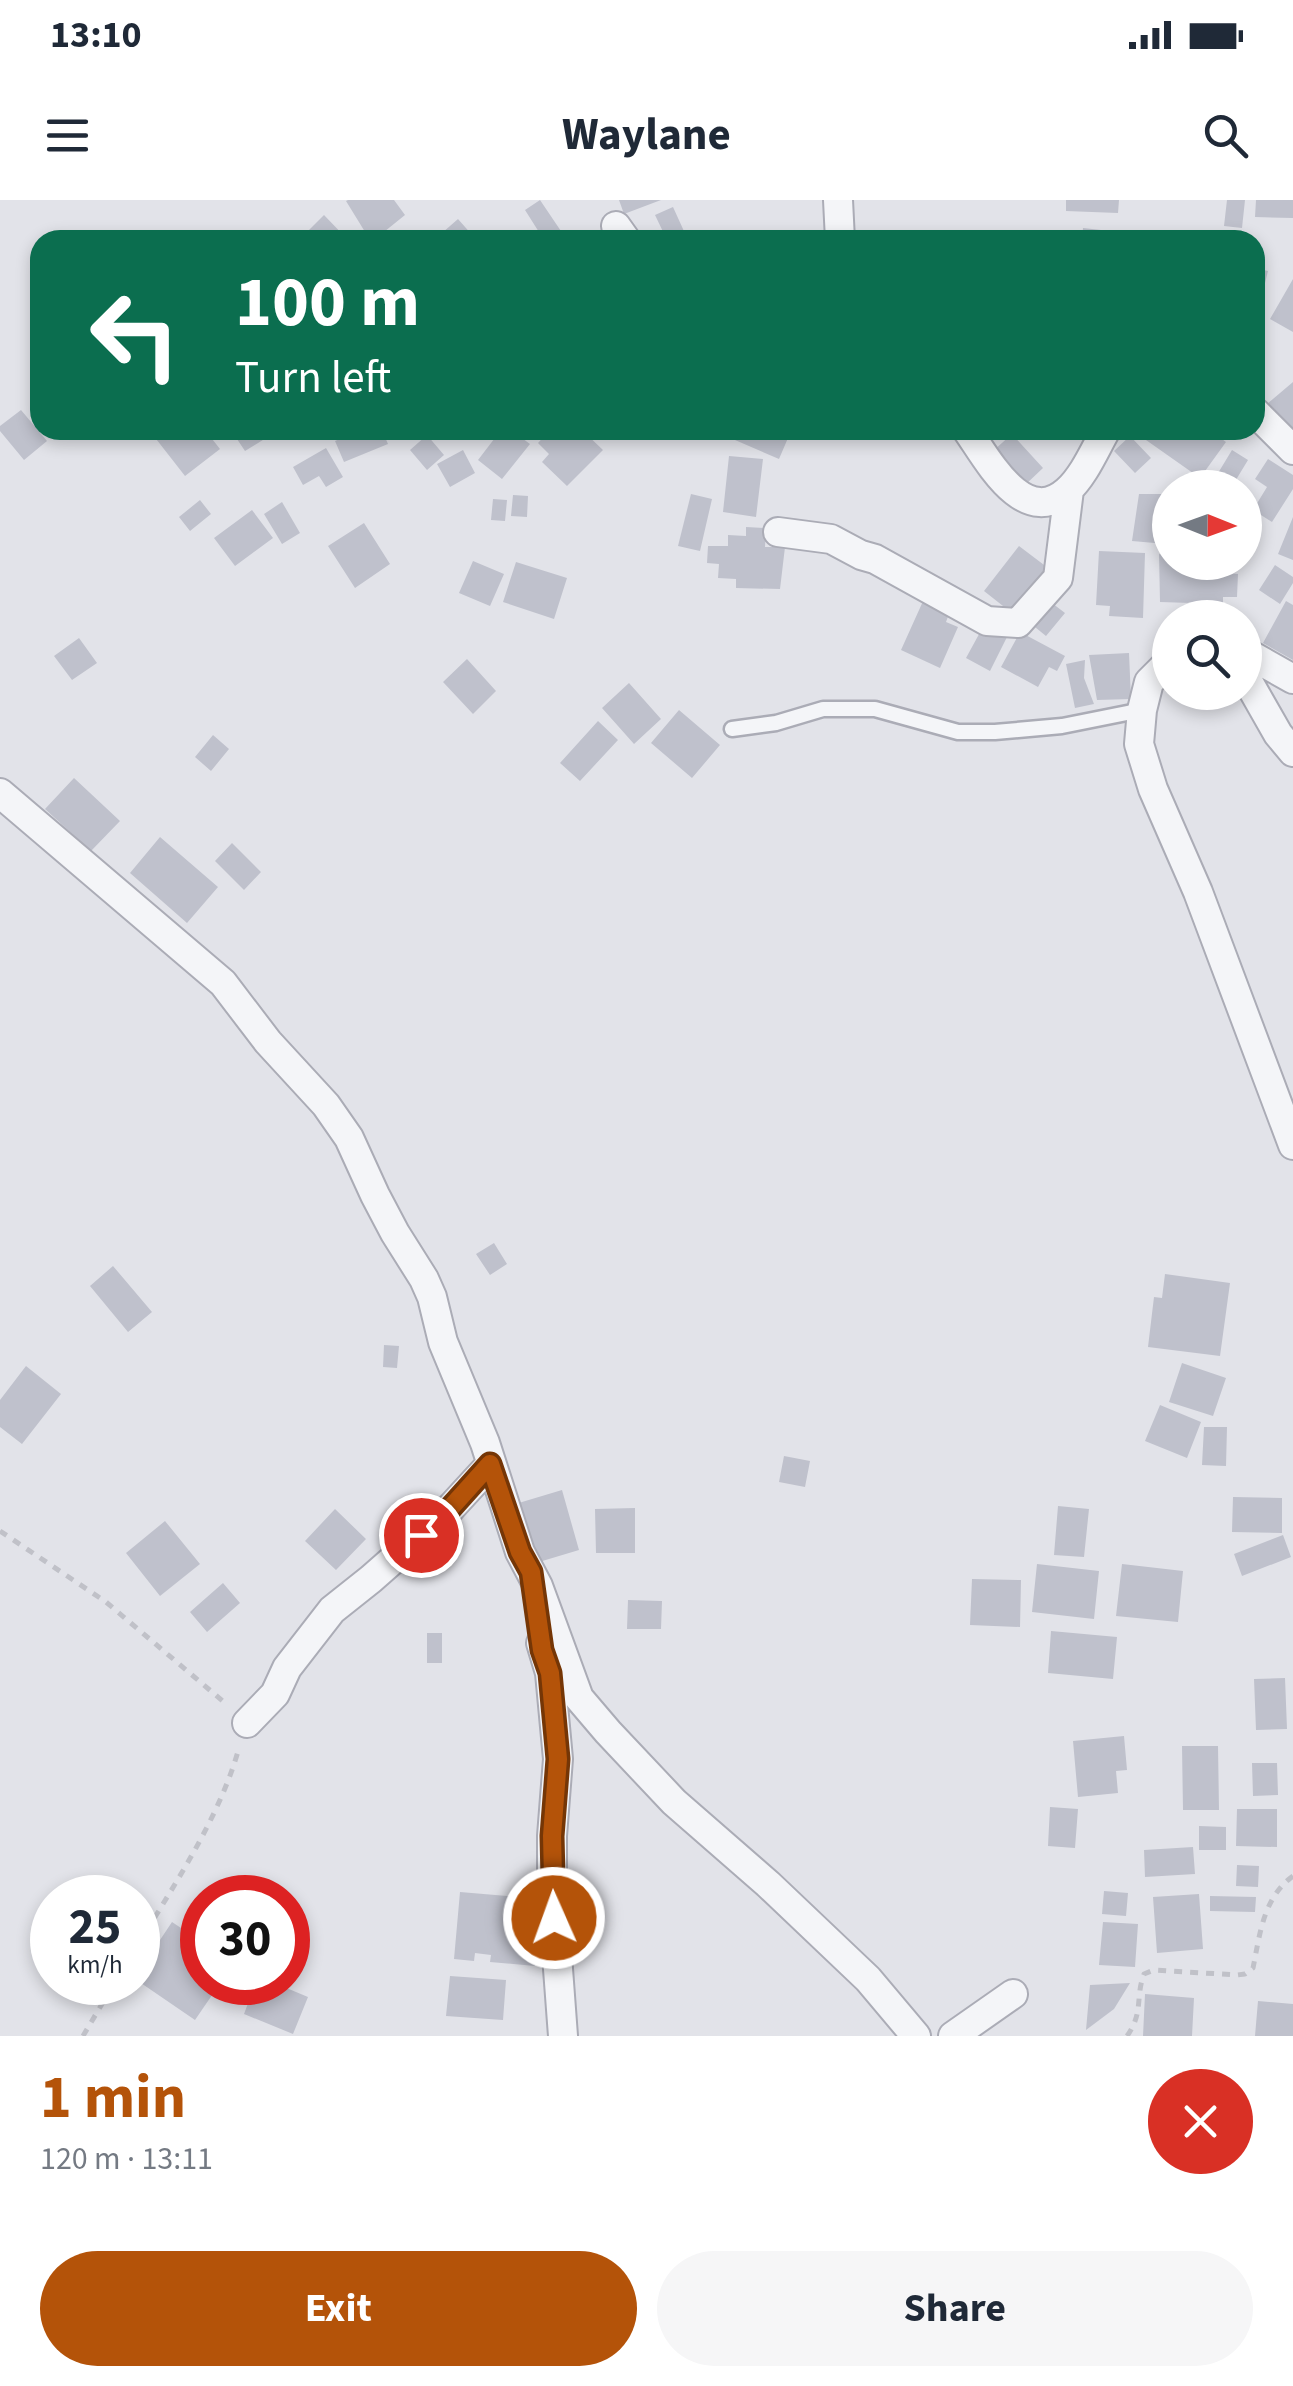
<!DOCTYPE html>
<html lang="en">
<head>
<meta charset="utf-8">
<style>
  :root { --surface:#fff; --page:#f6f6f7; --text:#1f2937; --muted:#747a83; --accent:#b45309 }
  body { margin:0; font-family:"Source Sans 3",sans-serif; background:var(--page); color:var(--text); height:100vh; display:flex; flex-direction:column; font-size:38px; white-space:nowrap }
  * { box-sizing:border-box; margin:0 }
  p { font-size:32px; color:var(--muted) }
  .icon { flex:none; width:55px; height:55px; fill:none; stroke:currentColor; stroke-width:2; stroke-linecap:round; stroke-linejoin:round }
  .map { position:relative; height:1836px; overflow:hidden }
  .sheet { display:flex; flex-direction:column; background:var(--surface); flex:1 }
  .sheet>* { flex:none }
  .guide { position:absolute; left:30px; top:30px; width:1235px; height:210px; border-radius:30px; box-shadow:0 5px 15px #0003; background:#0b6e4f; color:#fff; overflow:hidden }
  .needle { width:65px; rotate:91deg }
  .controls { position:absolute; left:1152px; top:270px; display:grid; gap:20px }
  .controls a { display:grid; place-items:center; width:110px; height:110px; border-radius:50%; background:var(--surface); box-shadow:0 5px 15px #0003; font-size:50px }
  .speed { position:absolute; left:30px; top:1675px; display:flex; gap:20px; font-size:50px; font-weight:700; text-align:center }
  .speed>* { display:grid; place-content:center; width:130px; height:130px; border-radius:50%; background:var(--surface); box-shadow:0 5px 15px #0003; line-height:1 }
  .speed small { font-size:25px; font-weight:400 }
  .speed .limit { border:15px solid #d22; background:#fff; color:#111 }
  .pin { position:absolute; display:grid; place-items:center; width:85px; height:85px; color:#fff; margin:-42px; border:5px solid #fff; border-radius:50%; box-shadow:0 2px 10px #0007 }
  .me { position:absolute; width:110px; margin:-55px; rotate:358deg; stroke-linejoin:round; filter:drop-shadow(0 0 8px #0008) }
  .turn { display:flex; align-items:center; gap:35px; height:210px; padding:0 40px; font-size:45px }
  .turn .icon { width:130px; height:130px; stroke-width:2.5 }
  .turn b { display:block; font-size:70px; line-height:85px }
  .round { display:grid; place-items:center; flex:none; width:105px; height:105px; border-radius:52px; background:var(--page) }
  .head { display:flex; align-items:center; justify-content:space-between; height:170px; padding:0 40px }
  h1 { font-size:60px; font-weight:700; line-height:75px; color:var(--accent) }
  .cta { display:flex; gap:20px; margin-top:auto; padding:20px 40px }
  .cta a { flex:1; height:115px; border-radius:60px; background:var(--accent); color:#fff; font-size:40px; font-weight:700; line-height:115px; text-align:center }
  .cta a+a { background:var(--page); color:var(--text) }
  .status { display:flex; justify-content:space-between; align-items:center; height:70px; padding:0 50px; background:var(--surface); direction:ltr }
  .status svg { height:28px; fill:currentColor }
  header { display:flex; justify-content:space-between; align-items:center; height:130px; padding:0 40px; background:var(--surface); font-size:45px; font-weight:700 }
  .map>svg:first-child { display:block }
</style>
</head>
<body>
<div class="status"><b>13:10</b><svg viewBox="0 0 49 12"><path d="M0 12V9h3v3zM5 12V6h3v6zM10 12V3h3v9zM15 12V0h3v12zM26 1h20v11H26zM47 4h2v5h-2z"/></svg></div>
<header><svg class="icon" aria-label="menu" viewBox="0 0 24 24"><path d="M4 6h16M4 12h16M4 18h16"/></svg>Waylane<svg class="icon" aria-label="search" viewBox="0 0 24 24"><circle cx="10" cy="10" r="6"/><path d="M15 15l6 6"/></svg></header>
<div class="map">
<svg width="1293" height="1836" viewBox="0 0 1293 1836">
  <rect width="100%" height="100%" fill="#e2e3e9"/>
  <path fill="#bfc1cc" d="M348,0H394L405,15L374,40H370L346,1Z
    M540,0L567,40H544L525,10Z
    M619,0H661L624,14Z
    M1066,0H1119L1118,13L1066,11Z
    M1227,0H1245L1242,28L1224,26Z
    M1256,0H1293V18L1255,17Z
    M673,7L688,40H667L655,15Z
    M324,15L348,40H299Z
    M458,19L473,36L468,40H434Z
    M1083,28L1119,32L1118,40H1082Z
    M1255,68L1268,71L1256,119H1255Z
    M1293,79V132L1270,119Z
    M1293,182V233L1267,204Z
    M21,210L47,241L24,260L0,231V226Z
    M159,230H205L220,249L185,276L153,235Z
    M231,230H279L245,251Z
    M361,230H382L388,244L344,262L335,241Z
    M501,230H511L530,244L502,279L478,260Z
    M550,230L558,237L564,230H582L603,250L567,286L542,262L549,254L538,243Z
    M739,230H789L791,231L779,259L735,240Z
    M1153,230H1209L1226,242L1200,278L1146,240Z
    M1012,234L1043,268L1024,286L993,251Z
    M427,235L444,255L427,270L410,250Z
    M1130,236L1151,258L1135,273L1114,251Z
    M326,248L343,277L326,287L319,276L303,285L293,267Z
    M463,250L475,273L450,287L437,264Z
    M1232,250L1248,260L1231,288H1209Z
    M729,256L763,259L756,317L723,312Z
    M1268,259L1293,275V289L1272,322L1253,310L1267,287L1255,279Z
    M691,294L712,299L700,351L678,346Z
    M1139,294H1165L1166,344L1132,341Z
    M513,295L528,296L527,317L511,316Z
    M493,299L507,300L505,321L491,320Z
    M200,300L211,314L190,331L179,317Z
    M282,302L300,333L282,344L264,314Z
    M252,310L273,338L235,366L214,338Z
    M1293,317V360L1278,354Z
    M364,323L390,364L355,388L328,346Z
    M746,327L766,328L765,347H785L780,389L736,388V379L718,378L719,364L707,363L708,346H728V335L746,336Z
    M1019,346L1052,371L1017,417L984,391Z
    M1099,351L1145,353L1143,418L1109,416L1110,406L1096,405Z
    M1159,354L1170,356V362H1208L1209,372L1238,374L1237,397H1223V404L1160,402Z
    M473,361L504,374L490,406L459,393Z
    M516,362L567,378L554,419L503,402Z
    M1275,365L1293,377V383L1280,404L1259,390Z
    M924,399L950,411L946,422L958,427L940,468L901,450Z
    M1048,400L1065,413L1046,436L1030,423Z
    M1286,401L1293,405V460L1263,443Z
    M984,425L1007,437L990,471L966,458Z
    M1020,432L1065,456L1057,471L1049,467L1038,487L1001,467Z
    M79,438L97,463L72,480L54,456Z
    M1129,453L1131,499L1097,500L1089,455Z
    M467,459L496,491L473,514L443,482Z
    M1085,460L1084,478L1094,504L1075,508L1066,464Z
    M629,483L661,519L634,544L602,508Z
    M679,510L720,545L692,578L651,543Z
    M598,521L618,540L580,581L560,563Z
    M213,535L229,549L211,571L195,557Z
    M74,578L120,621L91,651L45,609Z
    M160,637L218,687L187,723L130,673Z
    M232,643L261,672L244,690L215,661Z
    M494,1043L507,1064L490,1075L476,1054Z
    M113,1066L152,1112L128,1132L90,1086Z
    M1165,1074L1230,1083L1220,1156L1148,1147L1154,1097L1162,1098Z
    M384,1145L399,1146L397,1168L383,1167Z
    M1182,1163L1226,1178L1213,1216L1169,1202Z
    M26,1166L61,1194L22,1244L0,1227V1200Z
    M1160,1205L1201,1222L1187,1258L1145,1241Z
    M1204,1227H1227L1226,1266L1202,1265Z
    M784,1256L810,1261L805,1287L779,1282Z
    M562,1290L579,1350L529,1365L512,1305Z
    M1233,1297L1282,1298V1333L1232,1332Z
    M1058,1306L1089,1309L1084,1357L1054,1355Z
    M635,1308V1353H596L595,1309Z
    M335,1309L366,1339L336,1370L305,1341Z
    M165,1321L200,1364L160,1396L126,1353Z
    M1283,1335L1291,1357L1242,1376L1234,1354Z
    M1037,1364L1099,1371L1094,1419L1032,1412Z
    M1122,1364L1183,1371L1178,1422L1116,1416Z
    M972,1379L1021,1380L1020,1427L970,1425Z
    M223,1383L240,1403L207,1432L190,1412Z
    M628,1400L662,1401L661,1429H627Z
    M1051,1431L1117,1437L1113,1479L1048,1473Z
    M427,1433H442V1463H427Z
    M1285,1478L1287,1529L1256,1530L1254,1479Z
    M1124,1536L1127,1570L1116,1571L1118,1593L1078,1597L1073,1541Z
    M1182,1546H1218L1219,1610H1183Z
    M1252,1563H1277L1278,1595L1253,1596Z
    M1050,1607L1078,1609L1075,1648L1048,1646Z
    M1237,1609H1277V1647L1236,1646Z
    M1199,1626L1226,1627V1650H1199Z
    M1193,1647L1195,1674L1145,1677L1144,1650Z
    M1237,1665L1259,1666L1258,1687L1236,1686Z
    M1104,1691L1128,1693L1126,1716L1102,1714Z
    M460,1692L541,1699L535,1766L490,1762L491,1755L475,1753L474,1761L454,1759Z
    M1199,1694L1203,1749L1157,1753L1153,1697Z
    M1210,1696L1256,1697L1255,1712L1210,1711Z
    M172,1722L202,1742V1782H221L195,1820L138,1781V1773Z
    M1103,1722L1138,1724L1135,1767L1099,1765Z
    M450,1776L506,1780L503,1820L446,1816Z
    M256,1782H272L308,1797L293,1834L244,1814Z
    M1130,1783L1114,1809L1086,1830L1090,1785Z
    M1145,1794L1194,1798L1192,1836H1143Z
    M1258,1801L1293,1804V1836H1255Z"/>
  <g fill="none" stroke-linecap="round" stroke-linejoin="round">
    <defs>
      <path id="lane" d="M732,529L776,523L823,509H875L958,532H995L1062,526L1142,510"/>
      <path id="street" d="M838,0L840,40
        M616,26L626,40
        M1255,212L1293,250
        M967,230C988,260 1024,329 1067,291C1084,276 1095,249 1106,230
        M778,332L831,339L861,355L875,359L987,421L1018,423L1058,378L1069,290
        M1245,452L1293,479
        M1170,461L1149,482L1142,510L1139,544L1153,589L1198,692L1293,945
        M1245,476L1278,534L1293,552
        M0,593L223,783L268,842L326,905L349,938L375,995L395,1033L424,1079L432,1097L443,1142L485,1243L520,1352L538,1386L579,1498L608,1532L674,1602L768,1684L868,1779L916,1836
        M541,1443L550,1473L558,1559L552,1636V1688L563,1836
        M247,1523L275,1494L287,1468L332,1410L371,1379L446,1313L491,1264
        M953,1836L1013,1794"/>
    </defs>
    <use href="#lane" stroke="#abacb6" stroke-width="19"/>
    <use href="#street" stroke="#abacb6" stroke-width="32"/>
    <path stroke="#c0c1c8" stroke-width="5" stroke-dasharray="8 8" stroke-linecap="butt" d="M0,1331L106,1402L225,1503
      M138,1745C175,1683 219,1619 239,1548
      M83,1836L115,1782
      M1127,1836C1144,1812 1135,1798 1144,1774L1154,1770L1237,1775L1245,1774L1253,1768C1260,1734 1263,1698 1293,1676"/>
    <use href="#lane" stroke="#f4f5f8" stroke-width="14"/>
    <use href="#street" stroke="#f4f5f8" stroke-width="28"/>
  </g>
  <g fill="none" stroke-linecap="round" stroke-linejoin="round">
    <defs>
      <path id="route" d="M421,1335L446,1313L490,1264L520,1352L531,1372L542,1450L550,1473L558,1559L552,1636L554,1718"/>
    </defs>
    <use href="#route" stroke="#753606" stroke-width="25"/>
    <use href="#route" stroke="#b45309" stroke-width="18"/>
  </g>
</svg>
<div class="controls">
<a><svg class="needle" viewBox="-14 -14 28 28"><path d="M0-13l5 13h-10z" fill="#e53935"/><path d="M0 13l5-13h-10z" fill="#747a83"/></svg></a>
<a><svg class="icon" aria-label="search" viewBox="0 0 24 24"><circle cx="10" cy="10" r="6"/><path d="M15 15l6 6"/></svg></a>
</div>
<div class="speed"><div>25<small>km/h</small></div><div class="limit">30</div></div>
<div class="pin" style="left:421px;top:1335px;background:#d93025"><svg class="icon" aria-label="arrive" viewBox="0 0 24 24"><path d="M6 21V4h12l-3 4 3 4H6"/></svg></div>
<svg class="me" style="left:554px;top:1718px" viewBox="-20 -20 40 40"><circle r="17" fill="#b45309" stroke="#fff" stroke-width="3"/><path d="M0-11L8 9 0 5-8 9z" fill="#fff"/></svg>
<div class="guide">
<div class="turn"><svg class="icon" aria-label="left" viewBox="0 0 24 24"><path d="M17 20v-9H6M10 6l-5 5 5 5"/></svg><div><b>100 m</b>Turn left</div></div>
</div>
</div>
<section class="sheet">
<div class="head"><div><h1>1 min</h1><p>120 m · 13:11</p></div><a class="round" style="background:#d93025;color:#fff"><svg class="icon" aria-label="close" viewBox="0 0 24 24"><path d="M6 6l12 12M18 6L6 18"/></svg></a></div>
<div class="cta"><a>Exit</a><a>Share</a></div>
</section>
</body>
</html>
